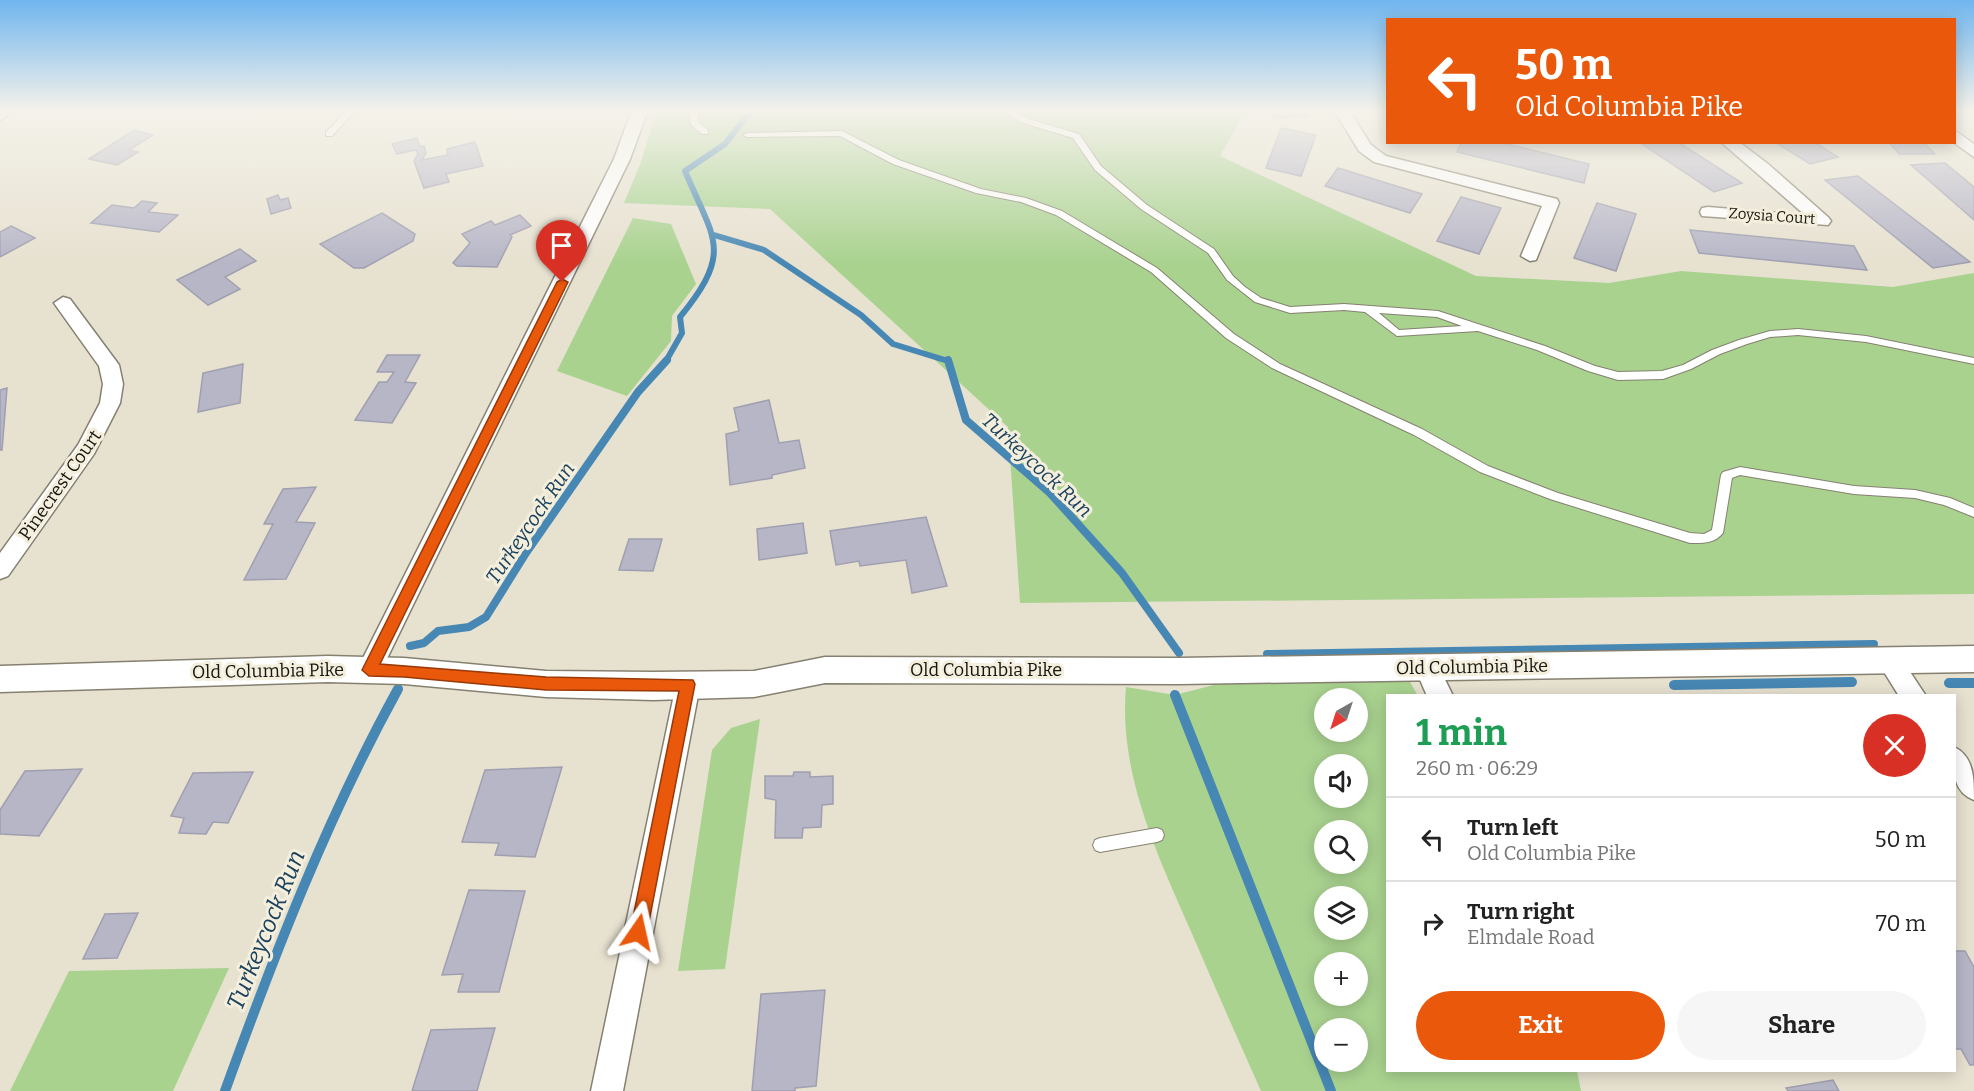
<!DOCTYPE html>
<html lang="en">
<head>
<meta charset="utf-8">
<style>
  :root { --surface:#fff; --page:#f6f6f6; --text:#222; --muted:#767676; --line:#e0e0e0; --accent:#ea580c }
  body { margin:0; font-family:Bitter,serif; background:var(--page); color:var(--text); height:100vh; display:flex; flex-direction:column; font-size:22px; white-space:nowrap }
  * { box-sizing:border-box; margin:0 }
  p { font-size:20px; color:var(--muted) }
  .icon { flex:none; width:33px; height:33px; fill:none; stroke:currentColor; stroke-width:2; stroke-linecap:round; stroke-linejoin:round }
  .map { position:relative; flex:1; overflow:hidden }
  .drawer { position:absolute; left:1386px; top:694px; width:570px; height:378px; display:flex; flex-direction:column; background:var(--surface); border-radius:0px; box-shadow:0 3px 15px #0003 }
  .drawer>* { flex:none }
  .guide { position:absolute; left:1386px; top:18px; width:570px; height:126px; border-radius:0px; box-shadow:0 3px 15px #0003; background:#ea580c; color:#fff; overflow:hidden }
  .needle { width:39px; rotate:219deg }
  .controls { position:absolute; left:1314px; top:688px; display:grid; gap:12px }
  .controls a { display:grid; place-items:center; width:54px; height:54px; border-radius:50%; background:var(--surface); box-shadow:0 3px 15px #0003; font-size:30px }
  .pin { position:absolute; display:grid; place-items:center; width:51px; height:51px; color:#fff; margin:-62px -26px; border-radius:50% 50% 50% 0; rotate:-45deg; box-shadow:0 0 6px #0007 }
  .pin .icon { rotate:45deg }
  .me { position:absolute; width:66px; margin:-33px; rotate:11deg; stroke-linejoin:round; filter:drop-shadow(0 0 4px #0008) }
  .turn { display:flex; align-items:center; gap:21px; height:126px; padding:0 30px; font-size:27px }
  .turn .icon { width:78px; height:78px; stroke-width:2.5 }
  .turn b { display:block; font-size:42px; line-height:51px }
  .round { display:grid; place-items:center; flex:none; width:63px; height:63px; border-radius:32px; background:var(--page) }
  .overview { display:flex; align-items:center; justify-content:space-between; height:102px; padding:0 30px }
  h1 { font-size:36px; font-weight:700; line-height:45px; color:#1e9e55 }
  .primary-button { display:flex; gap:12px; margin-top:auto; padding:12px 30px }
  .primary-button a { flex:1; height:69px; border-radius:36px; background:var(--accent); color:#fff; font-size:24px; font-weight:700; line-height:69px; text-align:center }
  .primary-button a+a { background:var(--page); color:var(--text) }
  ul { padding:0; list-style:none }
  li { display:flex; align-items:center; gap:18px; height:84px; padding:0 30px; border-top:2px solid var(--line) }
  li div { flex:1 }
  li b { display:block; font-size:22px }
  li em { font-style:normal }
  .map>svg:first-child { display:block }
</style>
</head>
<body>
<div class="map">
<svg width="1974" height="1091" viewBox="0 0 1974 1091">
  <rect width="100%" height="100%" fill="#e7e1d0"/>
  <path fill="#a9d28f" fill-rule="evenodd" d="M657,110H1231L1242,117L1220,156L1476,276L1609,283L1681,271L1893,287L1974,273V594L1020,603L1008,427L770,209L624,203L641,162Z
    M633,218L671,224L696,284L672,316L671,341L627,396L557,371Z
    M1229,681L1410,682L1418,696H1388V1071H1577L1581,1091H1261C1238,1039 1215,988 1193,936C1159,858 1118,774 1126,687L1175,695ZM1324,699H1358V732H1324ZM1324,765H1358V798H1324ZM1324,831H1358V864H1324ZM1324,897H1358V930H1324ZM1324,963H1358V996H1324ZM1324,1029H1358V1062H1324Z
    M760,719L725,969L678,971L712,750L731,728Z
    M229,968L173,1091H10L69,971Z"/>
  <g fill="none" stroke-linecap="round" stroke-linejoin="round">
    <path stroke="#4787b3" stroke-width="6" d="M714,235L764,250L861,315L893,344L948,361
      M666,361L682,333L680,317C734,251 714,240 685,171L725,144L746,117L755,110"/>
    <path stroke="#4787b3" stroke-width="8" d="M948,360L966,420L1050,493L1122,573L1179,653
      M410,646L424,643L438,631L469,627L486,617L526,553L638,392L667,360
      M1267,654L1874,644"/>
    <path stroke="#4787b3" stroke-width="10" d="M1949,683H1974
      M1674,685L1852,682
      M1175,695L1331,1091
      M225,1091C275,953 327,818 398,689"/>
  </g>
  <path fill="#b7b6c7" stroke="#a09fb0" stroke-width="1.5" d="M1271,110H1305L1308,116L1275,118Z
    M1281,128L1316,135L1301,176L1266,168Z
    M134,130L153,135L129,150L138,152L117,165L89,159Z
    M417,138L420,147L424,146L426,153L422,160L448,155L447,149L475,142L483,166L446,174L449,182L424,188L414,161L418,154L416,150L397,154L392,144Z
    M1461,142H1499L1589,164L1584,183L1457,152Z
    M1639,142H1678L1742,183L1714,192Z
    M1775,142H1814L1838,157L1810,164Z
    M1889,142H1923L1935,154H1899Z
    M1945,163L1974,187V220L1911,165Z
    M1338,168L1422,194L1410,213L1325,186Z
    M1858,176L1970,262L1933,268L1825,180Z
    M278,195L280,200L288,198L291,208L271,214L267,199Z
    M1461,197L1501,208L1479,254L1437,241Z
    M142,201L157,203L148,212L178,215L159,232L91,223L112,205L134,208Z
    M1597,203L1636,214L1616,271L1574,258Z
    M382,213L415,234L413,241L364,268H354L320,244Z
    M520,215L531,226L510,235L512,237L497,267L457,266L453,263L470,243L462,234L491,221L495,225Z
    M11,226L35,238L0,257V232Z
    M1690,230L1854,246L1867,270L1699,253Z
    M240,249L256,261L225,277L240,289L208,305L177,280Z
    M387,355H420L405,382L416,383L392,423L355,420L379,382H387L394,372H377Z
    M243,364L240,403L198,412L203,373Z
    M7,388L2,450H0V390Z
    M769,400L779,443L799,440L805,468L772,475V478L730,485L726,434L739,431L734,408Z
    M316,487L296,522L315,523L286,579L244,580L273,524H264L283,489Z
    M926,517L947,586L912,593L906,560L860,566L859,561L836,565L830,531Z
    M803,523L807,553L759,560L757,529Z
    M629,539H662L653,571L619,570Z
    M562,767L535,857L495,855L499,843L462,842L485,770Z
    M82,769L39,836L0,834V810L25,771Z
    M253,772L228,823L213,822L206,834L179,833L184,818L171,816L193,773Z
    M794,772H810V777L833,776V804L822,805L821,827L803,828L802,838H775L776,800L765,798V776H793Z
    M469,890L525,891L499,992H458L463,974L442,975Z
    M138,913L117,958L83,959L105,914Z
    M1954,951H1965L1974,967V1065H1970L1961,1049H1954Z
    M825,990L816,1086L795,1088V1091H752L761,994Z
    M495,1028L477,1091H412L431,1030Z
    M1833,1080L1839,1091H1788L1786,1088Z"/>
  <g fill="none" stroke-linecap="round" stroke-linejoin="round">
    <defs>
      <path id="service" d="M347,110H356L332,136H326V132Z
        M690,110H698V122L708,130V134H702L691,125Z
        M1002,110H1012L1029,119L1079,134L1101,166L1147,205L1214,249L1233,276L1245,287L1261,298L1290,307L1344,304L1438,311L1545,346L1595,366L1618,372L1662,371L1683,365L1712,350L1739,340L1770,331L1798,329L1866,336L1974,358V364L1866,342L1798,335L1770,337L1747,344L1720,354L1691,369L1663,379L1618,380L1588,371L1537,350L1478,331L1397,336L1365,312L1344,310L1290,313L1255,302L1227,280L1208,253L1141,209L1095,170L1073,138L1023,123ZM1379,313L1437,317L1462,326L1399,330Z
        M842,131L899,160L981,189L1026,198L1062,211L1157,268L1234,334L1280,364L1422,429L1488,466L1558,493L1690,533L1704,534L1712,530L1721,475L1723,472L1740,467L1854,486L1915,490L1950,498L1974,508V517L1944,505L1915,498L1854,494L1740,475L1732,478L1723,533C1714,544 1703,543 1690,543L1550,499L1480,472L1414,435L1272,368L1226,338L1151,272L1056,215L1021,202L976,193L893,164L840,136L747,137L743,135L747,133Z
        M1157,828L1162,830L1164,835L1162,840L1157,842L1100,852L1095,850L1093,845L1095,840L1100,838Z"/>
      <path id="minor" d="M0,110H16L0,120Z
        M632,110H648L630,159L378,677L369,680L360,677L357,670L614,159Z
        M1334,110H1349L1371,145L1386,156L1557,199L1559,203L1536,260L1530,261L1521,256L1542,206L1374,162L1359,151Z
        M1954,130L1974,144V157L1953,142Z
        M1721,142H1739L1768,164L1828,217L1831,221L1828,225L1702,216L1700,212L1702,208L1708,207L1805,215Z
        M63,297L70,299L119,365L123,384L120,403L94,454L8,576L0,579V553L78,445L100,403L103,384L99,366L54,303Z
        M1888,649L1897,652L1926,696H1899L1876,659L1879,652Z
        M1427,658L1436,661L1453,696H1427L1415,668L1418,661Z
        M688,674L697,677L700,685L623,1091H591L676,685L679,677Z
        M1954,747C1974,756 1974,779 1974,800C1951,791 1954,769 1954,747Z"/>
      <path id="tertiary" d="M1974,646V672L1179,684L825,683L754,697L653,700L546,697L404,684L328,682L0,692V666L328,656L404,658L546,671L653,672L754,671L825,657L1179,658Z"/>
    </defs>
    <use href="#service" stroke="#858070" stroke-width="2"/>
    <use href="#minor" stroke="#858070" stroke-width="3"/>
    <use href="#tertiary" stroke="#858070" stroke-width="3"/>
    <use href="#service" fill="#fff" fill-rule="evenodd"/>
    <use href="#minor" fill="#fff" fill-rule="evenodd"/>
    <use href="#tertiary" fill="#fff" fill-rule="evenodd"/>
  </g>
  <linearGradient id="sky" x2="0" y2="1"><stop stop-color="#70b6ef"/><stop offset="0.42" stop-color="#f4f2ea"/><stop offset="1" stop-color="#f4f2ea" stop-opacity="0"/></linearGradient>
  <rect width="1974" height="263" fill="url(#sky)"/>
  <path fill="#ea580c" stroke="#983908" stroke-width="1.5" d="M562,279L568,282L380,664L546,677L693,680L695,684L647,932L645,938L638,941L632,938L630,932L679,691L546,690L404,677L369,676L362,670L557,282Z"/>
  <g text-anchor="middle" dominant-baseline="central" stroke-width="6" stroke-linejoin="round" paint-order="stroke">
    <g font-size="15" fill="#17150f" stroke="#f4eedd">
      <text transform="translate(1772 216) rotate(4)">Zoysia Court</text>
    </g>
    <g font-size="18" fill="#17150f" stroke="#f4eedd">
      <text transform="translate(60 485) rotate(-55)">Pinecrest Court</text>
      <text transform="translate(1472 667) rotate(-1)">Old Columbia Pike</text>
      <text x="986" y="670">Old Columbia Pike</text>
      <text transform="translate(268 671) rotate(-1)">Old Columbia Pike</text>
    </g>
    <g font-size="20" font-style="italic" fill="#1b415c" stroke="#f4eedd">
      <text transform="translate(1037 465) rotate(43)">Turkeycock Run</text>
      <text transform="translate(530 523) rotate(-56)">Turkeycock Run</text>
    </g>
    <g font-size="24" font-style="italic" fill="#1b415c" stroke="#f4eedd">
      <text transform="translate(266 930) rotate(-68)">Turkeycock Run</text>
    </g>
  </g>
</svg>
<div class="controls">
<a><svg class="needle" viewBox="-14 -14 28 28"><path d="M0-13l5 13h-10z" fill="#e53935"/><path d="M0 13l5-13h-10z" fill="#767676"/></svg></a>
<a><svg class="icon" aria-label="sound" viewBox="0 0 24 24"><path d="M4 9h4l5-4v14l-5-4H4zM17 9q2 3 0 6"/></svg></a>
<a><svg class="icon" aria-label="search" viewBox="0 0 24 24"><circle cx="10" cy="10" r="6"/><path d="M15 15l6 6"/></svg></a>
<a><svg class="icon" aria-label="layers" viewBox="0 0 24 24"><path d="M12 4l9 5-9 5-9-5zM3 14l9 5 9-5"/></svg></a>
<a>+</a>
<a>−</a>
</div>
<div class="pin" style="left:562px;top:282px;background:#d93025"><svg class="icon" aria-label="arrive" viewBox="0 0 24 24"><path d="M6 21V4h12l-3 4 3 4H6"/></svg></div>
<svg class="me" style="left:638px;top:932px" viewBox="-20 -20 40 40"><path d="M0-17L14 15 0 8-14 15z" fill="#ea580c" stroke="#fff" stroke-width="4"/></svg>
<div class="guide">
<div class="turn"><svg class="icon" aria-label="left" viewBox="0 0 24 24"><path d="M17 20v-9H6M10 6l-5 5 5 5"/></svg><div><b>50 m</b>Old Columbia Pike</div></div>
</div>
<section class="drawer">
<div class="overview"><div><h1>1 min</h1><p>260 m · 06:29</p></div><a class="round" style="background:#d93025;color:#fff"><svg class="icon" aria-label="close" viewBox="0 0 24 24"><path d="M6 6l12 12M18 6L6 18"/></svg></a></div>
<ul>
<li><svg class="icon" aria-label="left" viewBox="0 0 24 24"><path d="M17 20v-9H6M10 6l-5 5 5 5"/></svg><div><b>Turn left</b><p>Old Columbia Pike</p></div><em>50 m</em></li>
<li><svg class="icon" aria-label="right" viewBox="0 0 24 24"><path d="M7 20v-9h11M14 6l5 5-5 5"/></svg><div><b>Turn right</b><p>Elmdale Road</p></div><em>70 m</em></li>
</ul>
<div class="primary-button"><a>Exit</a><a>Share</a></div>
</section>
</div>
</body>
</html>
